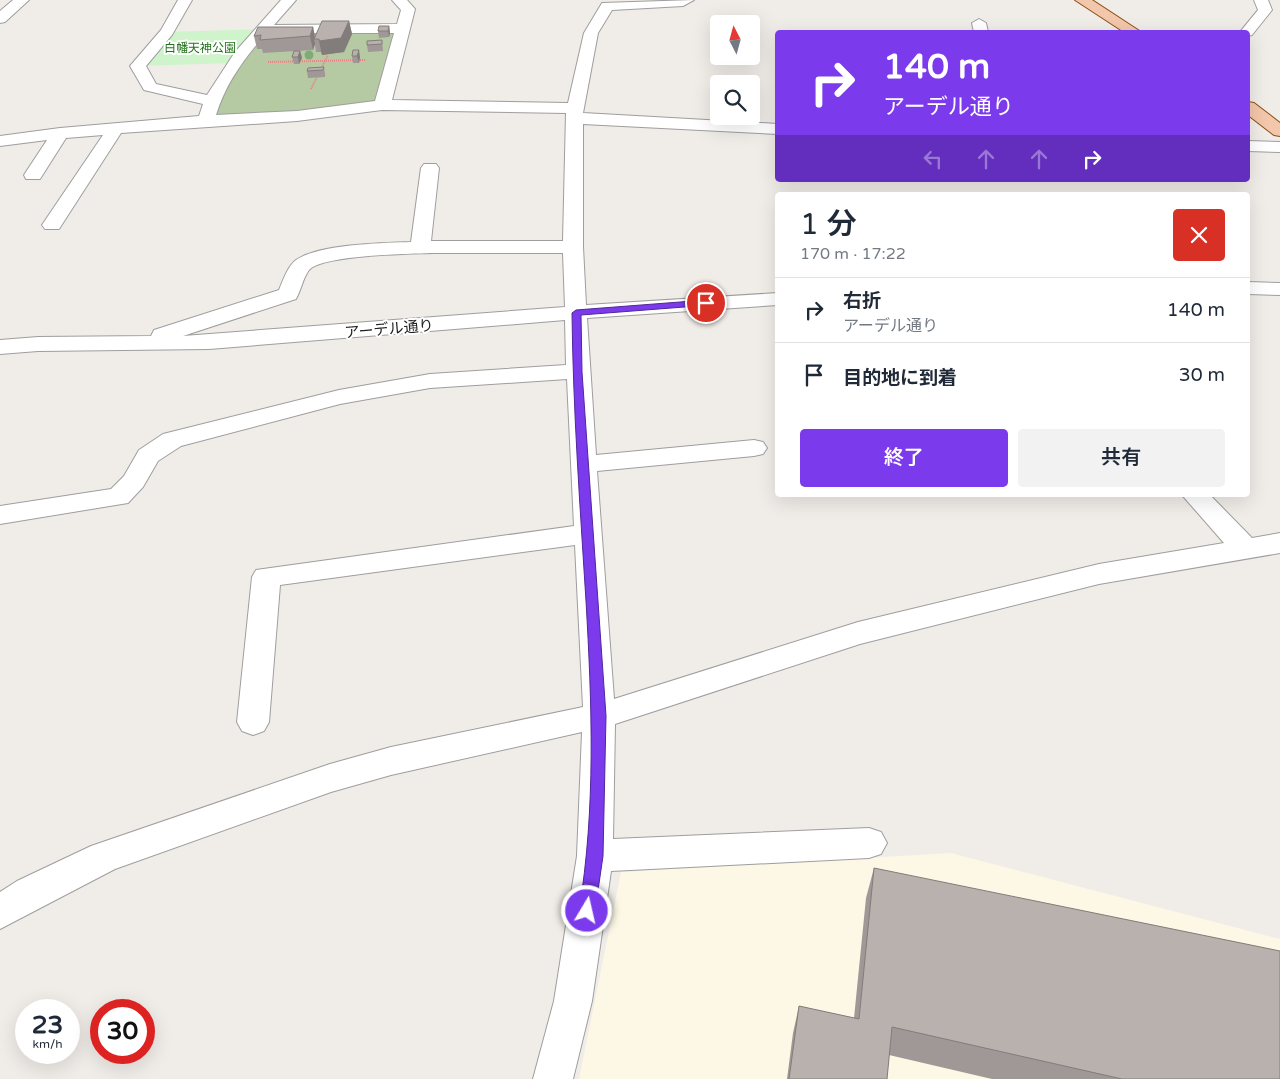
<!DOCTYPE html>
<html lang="ja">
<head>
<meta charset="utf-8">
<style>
  :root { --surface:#fff; --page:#f2f2f3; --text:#1f2937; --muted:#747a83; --line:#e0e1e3; --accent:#7c3aed }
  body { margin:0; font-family:"Varela Round","Noto Sans JP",sans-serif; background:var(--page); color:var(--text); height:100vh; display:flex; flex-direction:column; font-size:19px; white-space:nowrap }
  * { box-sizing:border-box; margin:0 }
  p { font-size:16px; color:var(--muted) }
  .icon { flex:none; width:28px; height:28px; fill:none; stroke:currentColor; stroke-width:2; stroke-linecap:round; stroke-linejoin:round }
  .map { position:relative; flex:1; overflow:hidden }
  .sheet { position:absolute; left:775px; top:192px; width:475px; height:305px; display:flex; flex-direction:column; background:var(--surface); border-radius:5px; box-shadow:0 5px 20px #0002 }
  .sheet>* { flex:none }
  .hud { position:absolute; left:775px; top:30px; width:475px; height:152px; border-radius:5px; box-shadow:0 5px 20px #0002; background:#7c3aed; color:#fff; overflow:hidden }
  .needle { width:32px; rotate:354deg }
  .fabs { position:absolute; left:710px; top:15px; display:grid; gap:10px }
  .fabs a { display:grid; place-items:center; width:50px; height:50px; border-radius:5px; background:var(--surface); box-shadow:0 5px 20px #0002; font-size:25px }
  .speed { position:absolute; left:15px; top:999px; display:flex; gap:10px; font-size:25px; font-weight:700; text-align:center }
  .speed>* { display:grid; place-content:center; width:65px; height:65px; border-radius:50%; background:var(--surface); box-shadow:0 5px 20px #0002; line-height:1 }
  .speed small { font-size:12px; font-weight:400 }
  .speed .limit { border:8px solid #d22; background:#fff; color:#111 }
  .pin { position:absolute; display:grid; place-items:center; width:42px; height:42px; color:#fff; margin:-21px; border:2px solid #fff; border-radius:50%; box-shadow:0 1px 5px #0007 }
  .me { position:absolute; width:55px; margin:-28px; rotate:9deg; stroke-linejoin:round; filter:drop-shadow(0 0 4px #0008) }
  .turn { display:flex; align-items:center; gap:18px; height:105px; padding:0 25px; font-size:22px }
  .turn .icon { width:65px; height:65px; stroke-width:2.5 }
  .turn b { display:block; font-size:35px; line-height:42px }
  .lanes { display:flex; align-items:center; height:48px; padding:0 25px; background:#0003; justify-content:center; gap:25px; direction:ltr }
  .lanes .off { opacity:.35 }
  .round { display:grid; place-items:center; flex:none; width:52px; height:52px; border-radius:5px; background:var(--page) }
  .summary { display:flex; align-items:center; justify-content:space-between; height:85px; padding:0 25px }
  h1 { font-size:30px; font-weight:600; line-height:38px }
  .button { display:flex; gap:10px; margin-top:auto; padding:10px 25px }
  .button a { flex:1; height:58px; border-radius:5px; background:var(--accent); color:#fff; font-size:20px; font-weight:600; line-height:58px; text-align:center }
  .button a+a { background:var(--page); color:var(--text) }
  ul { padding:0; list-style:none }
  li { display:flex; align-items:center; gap:15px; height:65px; padding:0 25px; border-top:1px solid var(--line) }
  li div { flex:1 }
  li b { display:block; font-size:19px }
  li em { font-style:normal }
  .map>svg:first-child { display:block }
</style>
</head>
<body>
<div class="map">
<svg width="1280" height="1079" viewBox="0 0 1280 1079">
  <rect width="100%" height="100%" fill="#f0ece8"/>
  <path fill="#fcf8e5" d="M951,853L1280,939V1079H579L621,872Z"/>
  <path fill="#b5caa2" d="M404,28L382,105L206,121L261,29Z"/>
  <path fill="#cff4cb" d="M261,29L235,63L138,66L167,32Z"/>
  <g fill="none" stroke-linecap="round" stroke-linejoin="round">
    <defs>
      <path id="minor" d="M13,0H29L5,22L0,23V11Z
        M178,0H192L172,35L146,66L156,84L207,95L235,52L281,0H296L274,25L397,24L401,10L392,0H407L415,9L392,100L568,103L584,33L602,3L694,0L683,6L612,10L598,33L583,113L778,124V134L583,124V247L586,305L778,293V305L587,318L596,455L754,440L763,442L767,448L763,454L754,456L597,471L614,699L858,622L1099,564L1224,543L1182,495H1210L1252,538L1280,533V553L1099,584L860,644L615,724L613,839L869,828L881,832L887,843L881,854L869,858L611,871L592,1001L573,1079H533L554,1001L577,856L582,732L391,775L331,792L115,869L0,929V892L17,881L91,846L330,764L391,747L583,707L575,545L280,585L269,722L264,731L253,735L242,731L237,722L252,577L256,570L574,526L567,379L430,388L340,404L181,446L158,461L143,487L128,503L0,524V506L111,489L124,476L139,450L163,434L339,390L430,374L566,365L565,320L209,349L38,351L0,354V340L38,337L151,336L154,330L279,290C283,280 288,266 296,260C320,244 382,243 411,242L421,168L424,164H436L439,168L431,241H563L566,113L382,110L297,121L121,133L59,229H45L42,225L103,135L66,138L40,179H26L24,175L47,140L0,146V136L60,128L199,116L203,104L144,90L130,66L161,30ZM269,30L275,33H394L375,101L297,111L216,115C226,82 246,56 269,30ZM432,253H563L565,307L183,336L296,299C301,290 303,278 309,270C322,255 409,254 432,253Z
        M1254,0H1268L1272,10L1252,35L1248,36V32H1240L1258,10Z
        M979,19L986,23L988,32H974L972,23Z
        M1248,141L1280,142V152L1248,151Z
        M1248,282L1280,283V295L1248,294Z"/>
      <path id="major" d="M1075,0H1092L1141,32H1124Z
        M1248,102L1254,103L1280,123V136L1274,135L1248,115Z"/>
    </defs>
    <use href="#minor" stroke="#9e9e9e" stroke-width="2"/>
    <use href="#major" stroke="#8c4e11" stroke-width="2"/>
    <path stroke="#eb7e86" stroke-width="2" stroke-dasharray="1 1" stroke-linecap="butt" d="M268,62L365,60
      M311,89L328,55"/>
    <use href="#minor" fill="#fff" fill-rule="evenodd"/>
    <use href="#major" fill="#f2c7ab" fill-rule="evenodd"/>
  </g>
  <circle fill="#7eab76" cx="309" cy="55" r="4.5"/>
  <path fill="#9f9896" d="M349,21L352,34L344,52L322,55L321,52H316L315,44L313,50L263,53L262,49H257L254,36L313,27L315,36Z
    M389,26L390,33L389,37L379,38L378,31Z
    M382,40L383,51L368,52L367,45Z
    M353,50L360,57L359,63H353L352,56Z
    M300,51L302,58L299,64H294L292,57Z
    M324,67L325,74V77L308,78L307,71Z
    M874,868L1280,1079H992L889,1055L887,1079H787L793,1033L799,1006L854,1018L866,898Z"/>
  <path fill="#827c7a" d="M349,21L352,34L344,52L322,55L319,41Z
    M389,26L390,33L389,37L388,31Z
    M313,27L315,39H314L315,44L313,50L310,36Z
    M359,50L360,57L359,63L357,56Z
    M300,51L302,58L299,64L298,57Z"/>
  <path fill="#b9b1ae" stroke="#827c7a" d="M322,21H349L341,38L319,41V39H314Z
    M379,26H389L388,31H378Z
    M258,27H313L310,36L260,40L261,35L254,36Z
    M382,40V44L367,45V41Z
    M353,50H359L357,56H352Z
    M294,51H300L298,57H292Z
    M324,67L323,70L307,71L308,68Z
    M874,868L1280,951V1079H1122L892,1027L887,1079H789L799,1006L859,1019Z"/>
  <path fill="#7c3aed" stroke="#51269a" d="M706,300L710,301V305L581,315L582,372L606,716L603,856L595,911L592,916L587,918L582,916L579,911C596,808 592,704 586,601C580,505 573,409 572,313L576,310Z"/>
  <g text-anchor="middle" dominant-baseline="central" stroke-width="4" stroke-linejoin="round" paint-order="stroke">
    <g font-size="12" fill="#217519" stroke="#fff">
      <text x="200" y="48">白幡天神公園</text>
    </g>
    <g font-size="15" fill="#212121" stroke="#fff">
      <text transform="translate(389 329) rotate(-5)">アーデル通り</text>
    </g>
  </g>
</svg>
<div class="fabs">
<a><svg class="needle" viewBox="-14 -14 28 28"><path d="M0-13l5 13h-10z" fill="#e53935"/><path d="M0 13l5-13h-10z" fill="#747a83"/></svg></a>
<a><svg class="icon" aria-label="search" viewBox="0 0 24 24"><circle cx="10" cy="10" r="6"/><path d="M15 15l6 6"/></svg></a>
</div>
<div class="speed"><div>23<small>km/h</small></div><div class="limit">30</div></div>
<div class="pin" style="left:706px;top:303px;background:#d93025"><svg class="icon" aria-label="arrive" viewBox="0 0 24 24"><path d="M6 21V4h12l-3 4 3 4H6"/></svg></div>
<svg class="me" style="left:587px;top:911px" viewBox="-20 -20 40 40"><circle r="17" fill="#7c3aed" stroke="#fff" stroke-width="3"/><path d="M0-11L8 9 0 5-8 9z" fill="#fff"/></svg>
<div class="hud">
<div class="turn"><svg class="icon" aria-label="right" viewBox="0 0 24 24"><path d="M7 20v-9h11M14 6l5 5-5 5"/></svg><div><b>140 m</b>アーデル通り</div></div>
<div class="lanes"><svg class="icon off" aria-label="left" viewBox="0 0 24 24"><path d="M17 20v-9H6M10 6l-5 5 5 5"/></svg><svg class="icon off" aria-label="ahead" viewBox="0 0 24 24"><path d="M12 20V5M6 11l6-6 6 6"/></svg><svg class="icon off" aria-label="ahead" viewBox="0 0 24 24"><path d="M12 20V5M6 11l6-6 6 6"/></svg><svg class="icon" aria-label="right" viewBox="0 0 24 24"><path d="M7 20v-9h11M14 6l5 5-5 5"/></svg></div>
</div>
<section class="sheet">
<div class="summary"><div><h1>1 分</h1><p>170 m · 17:22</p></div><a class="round" style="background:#d93025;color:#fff"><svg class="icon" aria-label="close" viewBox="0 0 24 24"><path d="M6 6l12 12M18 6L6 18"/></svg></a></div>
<ul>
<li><svg class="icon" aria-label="right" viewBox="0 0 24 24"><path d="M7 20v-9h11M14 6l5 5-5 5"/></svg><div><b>右折</b><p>アーデル通り</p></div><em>140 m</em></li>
<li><svg class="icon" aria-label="arrive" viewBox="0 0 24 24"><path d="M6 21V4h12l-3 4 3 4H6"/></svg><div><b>目的地に到着</b></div><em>30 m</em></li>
</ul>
<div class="button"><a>終了</a><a>共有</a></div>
</section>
</div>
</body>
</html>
